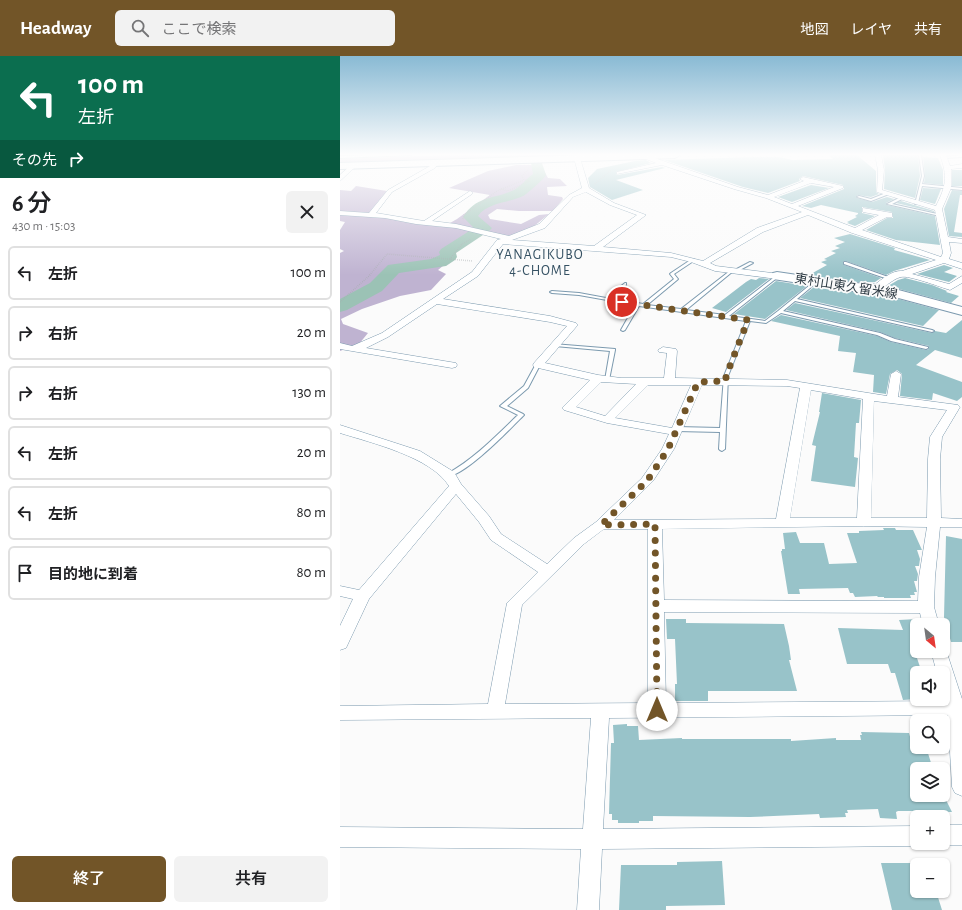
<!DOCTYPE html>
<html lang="ja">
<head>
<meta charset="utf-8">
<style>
  :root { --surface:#fff; --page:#f2f2f2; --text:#202124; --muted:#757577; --line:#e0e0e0; --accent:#725528 }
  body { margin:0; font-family:"Alegreya Sans","Noto Sans JP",sans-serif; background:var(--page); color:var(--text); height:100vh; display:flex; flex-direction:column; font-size:15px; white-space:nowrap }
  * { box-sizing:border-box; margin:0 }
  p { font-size:13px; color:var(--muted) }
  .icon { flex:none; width:22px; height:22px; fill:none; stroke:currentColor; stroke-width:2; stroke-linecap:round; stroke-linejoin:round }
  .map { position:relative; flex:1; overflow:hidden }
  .details { display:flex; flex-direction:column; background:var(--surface); width:340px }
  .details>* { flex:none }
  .top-card { background:#0b6e4f; color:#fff; overflow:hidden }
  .needle { width:26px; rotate:151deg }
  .controls { position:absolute; left:570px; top:562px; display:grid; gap:8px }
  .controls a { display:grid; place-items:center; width:40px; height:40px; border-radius:6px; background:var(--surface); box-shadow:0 1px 3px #0004; font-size:20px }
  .pin { position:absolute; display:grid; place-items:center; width:34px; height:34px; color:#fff; margin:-17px; border:2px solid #fff; border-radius:50%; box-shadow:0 1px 4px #0007 }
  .me { position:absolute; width:44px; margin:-22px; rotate:0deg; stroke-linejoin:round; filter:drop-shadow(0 0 3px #0008) }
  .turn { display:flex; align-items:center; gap:14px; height:84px; padding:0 12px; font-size:18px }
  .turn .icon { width:52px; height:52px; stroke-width:2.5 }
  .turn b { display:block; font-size:28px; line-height:34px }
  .then { display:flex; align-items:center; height:38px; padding:0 12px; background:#0003; gap:8px; font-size:15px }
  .round { display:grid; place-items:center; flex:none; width:42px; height:42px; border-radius:6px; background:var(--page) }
  .summary { display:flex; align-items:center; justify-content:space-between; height:68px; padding:0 12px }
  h1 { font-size:24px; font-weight:600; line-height:30px }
  .primary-button { display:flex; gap:8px; margin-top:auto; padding:8px 12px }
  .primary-button a { flex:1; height:46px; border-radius:6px; background:var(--accent); color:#fff; font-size:16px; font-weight:600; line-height:46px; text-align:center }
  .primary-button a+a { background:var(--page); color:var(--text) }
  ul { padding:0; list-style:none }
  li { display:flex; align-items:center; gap:12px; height:54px; margin:0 8px 6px; padding:0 4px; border:2px solid var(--line); border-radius:6px }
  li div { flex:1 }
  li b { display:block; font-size:15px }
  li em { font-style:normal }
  header { display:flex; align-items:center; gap:24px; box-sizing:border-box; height:56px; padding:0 20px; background:var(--accent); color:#fff }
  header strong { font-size:19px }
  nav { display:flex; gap:22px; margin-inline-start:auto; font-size:14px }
  .search { width:280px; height:36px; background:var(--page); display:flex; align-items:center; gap:10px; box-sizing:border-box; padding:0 14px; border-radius:6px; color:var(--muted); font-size:15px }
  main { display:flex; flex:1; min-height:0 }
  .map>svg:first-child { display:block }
</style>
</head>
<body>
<header>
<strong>Headway</strong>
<div class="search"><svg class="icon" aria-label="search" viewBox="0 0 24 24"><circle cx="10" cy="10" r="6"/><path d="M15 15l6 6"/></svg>ここで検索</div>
<nav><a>地図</a><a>レイヤ</a><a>共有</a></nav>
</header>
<main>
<section class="details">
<div class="top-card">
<div class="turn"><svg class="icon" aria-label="left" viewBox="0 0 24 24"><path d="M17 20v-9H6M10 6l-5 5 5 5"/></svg><div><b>100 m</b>左折</div></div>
<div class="then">その先<svg class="icon" aria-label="right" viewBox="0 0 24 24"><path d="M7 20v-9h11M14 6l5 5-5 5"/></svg></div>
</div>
<div class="summary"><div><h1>6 分</h1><p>430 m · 15:03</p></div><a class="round"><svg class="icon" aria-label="close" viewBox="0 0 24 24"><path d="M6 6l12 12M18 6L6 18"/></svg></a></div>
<ul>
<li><svg class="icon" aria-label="left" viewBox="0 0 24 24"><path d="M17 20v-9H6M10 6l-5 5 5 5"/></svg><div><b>左折</b></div><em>100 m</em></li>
<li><svg class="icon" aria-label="right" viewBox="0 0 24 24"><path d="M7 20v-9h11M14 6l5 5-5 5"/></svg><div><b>右折</b></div><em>20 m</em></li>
<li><svg class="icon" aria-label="right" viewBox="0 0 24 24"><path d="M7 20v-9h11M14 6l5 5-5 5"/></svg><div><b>右折</b></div><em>130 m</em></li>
<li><svg class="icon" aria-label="left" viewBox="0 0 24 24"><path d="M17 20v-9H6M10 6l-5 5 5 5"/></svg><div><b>左折</b></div><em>20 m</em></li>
<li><svg class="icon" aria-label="left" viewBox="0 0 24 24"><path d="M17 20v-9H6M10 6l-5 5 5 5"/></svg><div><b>左折</b></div><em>80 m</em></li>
<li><svg class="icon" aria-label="arrive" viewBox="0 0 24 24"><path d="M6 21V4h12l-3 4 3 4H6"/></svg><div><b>目的地に到着</b></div><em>80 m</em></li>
</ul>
<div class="primary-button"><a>終了</a><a>共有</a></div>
</section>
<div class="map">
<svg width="622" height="854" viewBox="0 0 622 854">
  <rect width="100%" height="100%" fill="#fbfbfb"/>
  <path fill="#bfb3d1" d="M102,99H252L0,108V103Z
    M176,109H201L208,122L220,123L227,130L207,131L208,139L222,141L223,143L213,155H179L157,153L148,159L150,163L181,168L199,159L209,158L193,171L169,180L148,176L112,195L110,204L98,214L106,218L91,234L60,240L22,253L1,263L3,268L28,277L19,288L0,295V197L4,195L0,193V174L5,166L0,165V134L11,135L16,130L47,135L27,161H47L66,166L103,171L117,163L150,139L109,132L148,115Z"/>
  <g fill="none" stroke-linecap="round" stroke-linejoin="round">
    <path fill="#9bc2b5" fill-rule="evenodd" d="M197,103L201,104L206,119C205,122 186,139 183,140C169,147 148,146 138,160L152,172L149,175L116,197L117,201L115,204L106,210L59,217L42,235L7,254L0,256V243L30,227L48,209L91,203L100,199L99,196L101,193L134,172L123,161C137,139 153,144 174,134C180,131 187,122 193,118L191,107L193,104Z"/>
  </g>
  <path fill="#98c3c9" d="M489,99H517L536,115V136L539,138L531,141L518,139L516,141L517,142L532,146L547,141L554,143L546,147L547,149L595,160L600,189L556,184L526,174L547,162H553L552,156L522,151V157L535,160L515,170L507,167L509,166H507L517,161L515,160L518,158V157L481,149L471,152L462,150L504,133L503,129L463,120L459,123L460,125L428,137L403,131L324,104L413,101H439L452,104L493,103Z
    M543,99H578L580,120L575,142L544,133L545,114Z
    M583,101L598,102L603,114V129L584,127L585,120Z
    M306,104L311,107L276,116L277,119L322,111L325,112L276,124L303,134L272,144L250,131L248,122L257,113L295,105Z
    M612,114H622V130H612Z
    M471,129L489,132L452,146L438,141Z
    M583,132L601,133L595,148L580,144Z
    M612,134L622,135V139H620L614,176L622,177V181L609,180L604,153Z
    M561,145L594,155V156L556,147Z
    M510,178L555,192L554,194L590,204L554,215L546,219L506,205H503L504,209L541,222L535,226H512L469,219L487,209L481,206L487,204L484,203L496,197L491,195L500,192L495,190L505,186L494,182Z
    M604,209L613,212L604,216L617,220L609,226L577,218Z
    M419,222L429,223L386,256L372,252L406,226L411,223L416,224Z
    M565,222L592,229L607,235L606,236L619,240L611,247L548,230L558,224Z
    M436,225L467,230L425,263L394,258Z
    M474,231L512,236L536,237L599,254L583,270L460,242Z
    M455,247L592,277L595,275L606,277L622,264V302L595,294L576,309L622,326V341L617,345L593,337L592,344L560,340L562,318L557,314L550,318L546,338L533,336L534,319L513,316L516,297L498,295L500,280L431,265L441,259L537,280L551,286L586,294L589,293V290L555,282L540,276L446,254Z
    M482,337L521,344L519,367H516L514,401L518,402L515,431L471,425L476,390L472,389L480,356H479Z
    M543,472H555L556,474H573L582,494H577L580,503L579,510H575L578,518L577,525H574L577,536H574L575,539H570L571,542H544V541H538L537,540L515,541L513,537H510L508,532L459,533L460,538H448L441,495H442V493H445L443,477L456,476L460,487H484L489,508L517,507L507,477H519V475L544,474Z
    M606,480L622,483V586H611L604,561Z
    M326,563H346V567L444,568L449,590L451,604H449L457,635H368V645H335V628H337L335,583H327Z
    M577,563V602L582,617H577V643L563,644L555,617H551L548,608H507L498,572L563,574L559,564Z
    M287,668V670H298L299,684L342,682V683H451V685L496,682V684H521L520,679H522L521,676L569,677L572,688H577V691H586L593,713H577V740H604L612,756H608L610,761H588L586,755H558L556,756L557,763L540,762L538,753L507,754L508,757H505L506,761L480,762L479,758L410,761L313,760V765H299V767H278V764H272V758H269L271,687H274L273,669Z
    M382,805L385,849L326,850V854H279L281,809H337V806Z
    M541,807H577V835H596L602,854H552Z"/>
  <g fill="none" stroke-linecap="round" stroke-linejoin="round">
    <defs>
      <path id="service" d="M39,99H71L0,102V100Z
        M579,99H581L584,120L582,128L622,132V134L582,130L578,147L575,148L582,120Z
        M622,99V101L604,102L603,101Z
        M546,137L549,138L531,145L517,141L519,140L531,143Z
        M561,141L563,142L562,143L552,148L602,159L600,160L547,148Z
        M352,203L355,204L334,218L338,223L337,224L307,249L341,253L391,214L393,215L392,216L346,254L385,259L437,219H438V221L389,260L425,265L438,255L475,225H476V227L457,243L592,274L594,275L592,276L455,245L443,255L540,277L555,283L588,291V292L586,293L551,285L537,279L441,257L426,267L410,265L388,320L385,393L382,395L380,394L379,393L380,376L337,375L334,373L337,371L380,372L384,320L406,265L299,250L285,274L283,275L281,274L295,249L239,239L212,237L210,236L212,235L239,237L266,242L285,227H286V229L270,242L303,248L334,223L330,218L331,217Z
        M410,206L413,207L396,216L393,215Z
        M504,206H506L551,222L548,223L504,208Z
        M213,288L275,293V294L269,324L267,325L265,324L270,295L215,290L213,289Z
        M196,308H198L200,309L188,332L167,350L183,358L184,359L183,360C170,373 123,422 107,420L106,419L107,418C134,403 155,381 178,359L160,350L184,330Z"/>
      <path id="minor" d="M301,99H306L398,131L428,139L464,125L460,123L463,121L503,130V132L458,150L515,172L539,159L523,156V152L552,157V161H547L522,174L601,201L603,197L595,154L537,136L538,114L535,99H541L544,114L542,134L596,150C606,130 608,121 600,99H606L610,110L622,108V112L611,113V132L602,153L608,181L622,183V187L609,186L611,197L609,203L622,207V213L604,207L572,218L609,228L622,220V227L610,234C600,231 569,219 561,221C551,223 542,236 533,234L532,232L533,230C541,224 552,214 562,215L596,204L512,177L468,159L423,176L370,207L376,210L440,218L441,220L437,223L375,215L351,206L331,201L163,188L138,220L103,243L210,260L236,267L238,269L236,271L205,307L258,319L281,322H324L327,297L319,296L318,294L323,291L336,293L337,295L335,322L447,324L547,340L551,318L556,315L561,318L558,341L618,349L620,351L602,381L600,403L601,462L622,463V471H600L595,521L594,551L599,569H583L580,557L324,556L326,647L605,645L603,638V617H597L591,595H603V590L605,591L622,643V740L615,737L612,731L608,659L269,662L263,773L577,770V787H584L577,790L262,793L259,854H237L241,793L0,791V771L243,773L251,662L0,664V650L148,648L167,547L198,516L151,484L139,466L116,438L29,543L6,592L0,594V570L13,543L0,540V530L19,534L109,430C91,401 32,387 0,377V369L80,395L114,416L121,428L149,460L161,478L207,508L234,482L256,466L302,422L322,393L329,378L267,367L224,354L222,352L250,324L194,311L193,309L194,307L227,270L210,266L97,248L48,281L26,292L116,307L117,309L116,311L112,312L0,293V287L12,290L42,277L132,216L157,184L161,183L116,172L76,168L45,162L0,159V155L29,157L48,134L90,110L95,105L98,107L95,112L52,136L36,157L84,165L130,135L132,136V138L92,165L116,168L169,180L199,168L229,139L242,132L234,102L237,100L240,102L249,132L274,147L306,159L263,191L331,197L363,205L417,172L462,156L426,142L394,133L322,109L277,118V116L316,107L301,101ZM471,127L494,131L452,148L434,141ZM246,136L270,149L297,159L254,190L172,184L205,172L233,141ZM261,326L296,328L265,360L236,351ZM308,329H351L332,372L275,362ZM362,329L447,330L460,332L436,463L274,464L313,425L334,393ZM471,334L523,343L517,462H450ZM534,345L607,354L590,381L588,403L587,462H531ZM524,470L587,471L579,521L578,545L324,544L322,473ZM264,473H308V647L165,648L182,549L244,488Z
        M11,109L16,110L0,125V119Z
        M603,769H622V789H603L599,787H603Z"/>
      <path id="secondary" d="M437,216L512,227L536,228L622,251V259L536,236L512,235L433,223L431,220L433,217Z"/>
      <path id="primary" d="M248,99H340L335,102L0,113V107Z"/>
    </defs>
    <use href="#service" stroke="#7c9aaf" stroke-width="2"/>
    <use href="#minor" stroke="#7c9aaf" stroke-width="1"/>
    <use href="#secondary" stroke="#7c9aaf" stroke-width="2"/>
    <use href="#primary" stroke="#7c9aaf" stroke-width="2"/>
    <path stroke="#a7adb0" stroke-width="1.5" stroke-dasharray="0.5 1.5" stroke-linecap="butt" d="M188,114L182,120L184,124L189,125
      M255,128L271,114
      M161,133L168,135L189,125
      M123,163L124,159L157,135L184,124
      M110,203L122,188L131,183
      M0,246L29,220L47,198L133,205"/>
    <use href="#service" fill="#fff" fill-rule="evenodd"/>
    <use href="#minor" fill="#fff" fill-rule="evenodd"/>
    <use href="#secondary" fill="#fff" fill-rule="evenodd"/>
    <use href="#primary" fill="#fff" fill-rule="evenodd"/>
  </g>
  <linearGradient id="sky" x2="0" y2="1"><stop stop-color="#89bad4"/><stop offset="0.45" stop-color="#fdfdfd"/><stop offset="1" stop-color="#fdfdfd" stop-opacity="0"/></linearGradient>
  <rect width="622" height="219" fill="url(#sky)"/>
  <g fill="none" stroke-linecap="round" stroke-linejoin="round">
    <path stroke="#725528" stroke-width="7" stroke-dasharray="0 12.6" d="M282,246L408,264L386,320V325L358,326L328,393L307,425L261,469L315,468L317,654"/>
  </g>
  <g text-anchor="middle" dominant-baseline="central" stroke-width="3.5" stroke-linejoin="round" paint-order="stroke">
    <g font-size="13" fill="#303d46" stroke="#fbfbfb">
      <text transform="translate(506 231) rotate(9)">東村山東久留米線</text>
    </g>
    <g font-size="14" letter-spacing="1" fill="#355163" stroke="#fbfbfb">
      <text x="200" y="199">YANAGIKUBO<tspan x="200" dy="16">4-CHOME</tspan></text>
    </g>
  </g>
</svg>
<div class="controls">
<a><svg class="needle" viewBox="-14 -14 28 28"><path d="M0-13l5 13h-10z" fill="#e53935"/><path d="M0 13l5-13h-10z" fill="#757577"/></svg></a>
<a><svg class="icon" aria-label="sound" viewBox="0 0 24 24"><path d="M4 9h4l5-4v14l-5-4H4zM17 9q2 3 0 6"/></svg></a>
<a><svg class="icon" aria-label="search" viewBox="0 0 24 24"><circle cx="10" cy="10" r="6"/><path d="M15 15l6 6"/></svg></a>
<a><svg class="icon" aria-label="layers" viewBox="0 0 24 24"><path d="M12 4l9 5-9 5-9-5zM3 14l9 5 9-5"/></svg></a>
<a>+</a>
<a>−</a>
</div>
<div class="pin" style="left:282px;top:246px;background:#d93025"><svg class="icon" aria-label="arrive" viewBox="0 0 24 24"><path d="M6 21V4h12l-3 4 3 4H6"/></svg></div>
<svg class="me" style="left:317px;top:654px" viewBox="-20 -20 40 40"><circle r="19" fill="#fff"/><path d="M0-13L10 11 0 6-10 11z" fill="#725528"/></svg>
</div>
</main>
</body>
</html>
